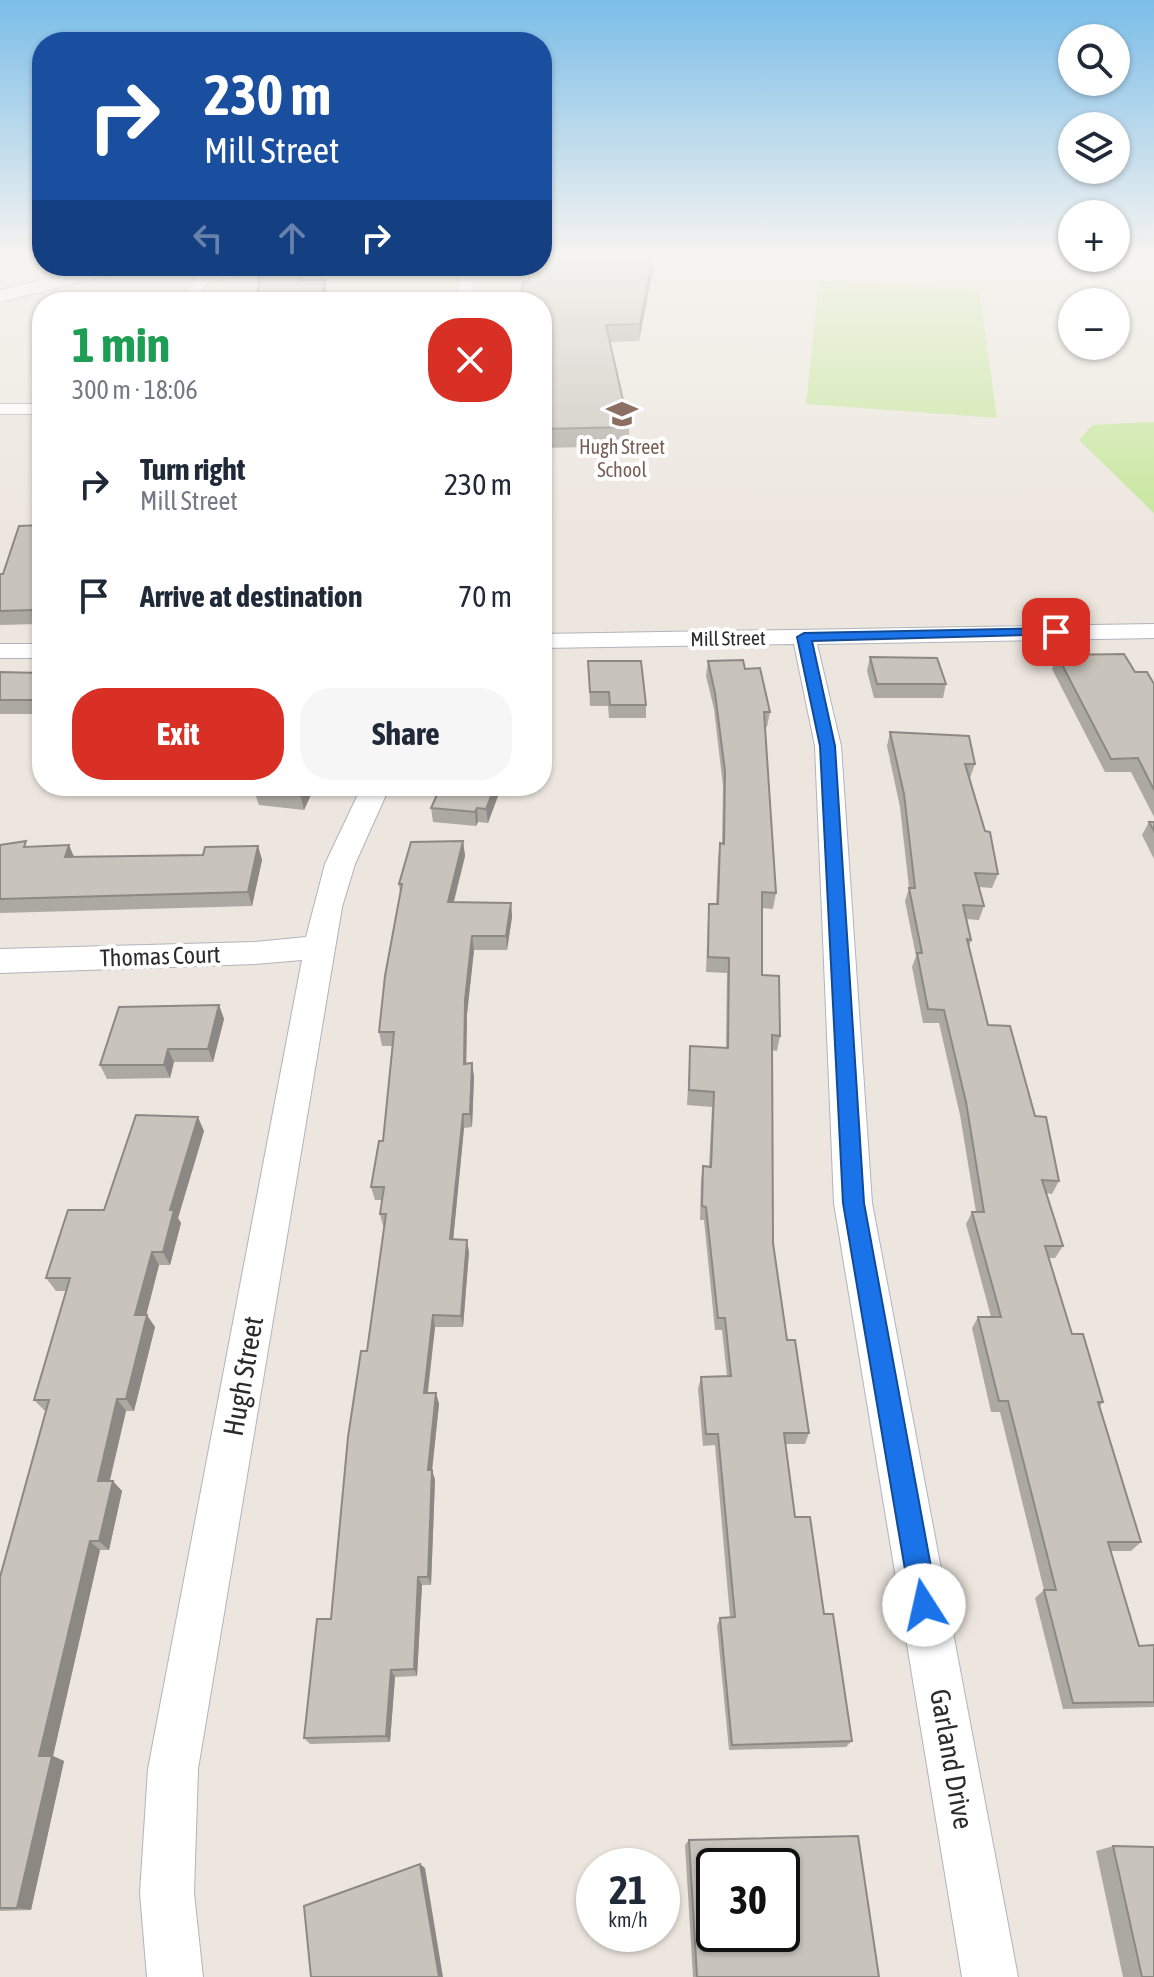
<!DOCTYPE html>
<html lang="en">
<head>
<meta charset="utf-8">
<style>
  :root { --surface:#fff; --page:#f6f6f7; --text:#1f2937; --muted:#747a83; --accent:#d93025 }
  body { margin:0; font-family:"Asap Condensed",sans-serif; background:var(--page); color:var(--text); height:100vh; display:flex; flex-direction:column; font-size:30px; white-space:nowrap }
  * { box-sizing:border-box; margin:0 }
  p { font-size:26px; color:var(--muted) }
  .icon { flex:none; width:44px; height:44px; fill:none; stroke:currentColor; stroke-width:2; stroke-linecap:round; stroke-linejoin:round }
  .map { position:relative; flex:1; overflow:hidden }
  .details { position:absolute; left:32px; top:292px; width:520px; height:504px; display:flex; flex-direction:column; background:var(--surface); border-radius:32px; box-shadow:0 2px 6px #0004 }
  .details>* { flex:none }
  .top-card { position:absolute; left:32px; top:32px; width:520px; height:244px; border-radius:32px; box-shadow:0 2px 6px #0004; background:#1a4fa0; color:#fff; overflow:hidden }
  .fabs { position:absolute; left:1058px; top:24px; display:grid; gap:16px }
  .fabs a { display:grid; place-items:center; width:72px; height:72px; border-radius:50%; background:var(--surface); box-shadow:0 2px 6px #0004; font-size:40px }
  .speed { position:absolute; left:576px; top:1848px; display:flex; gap:16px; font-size:40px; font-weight:700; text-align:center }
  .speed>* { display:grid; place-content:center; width:104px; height:104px; border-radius:50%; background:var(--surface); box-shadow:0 2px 6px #0004; line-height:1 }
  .speed small { font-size:20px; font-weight:400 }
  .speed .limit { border:4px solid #111; border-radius:12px; background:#fff; color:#111 }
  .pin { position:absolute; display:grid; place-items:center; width:68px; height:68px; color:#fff; margin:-34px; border-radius:16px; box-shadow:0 4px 12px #0006 }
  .me { position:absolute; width:88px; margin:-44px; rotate:350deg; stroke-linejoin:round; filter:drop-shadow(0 0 6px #0008) }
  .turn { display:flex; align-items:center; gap:28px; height:168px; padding:0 40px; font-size:36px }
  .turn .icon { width:104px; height:104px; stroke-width:2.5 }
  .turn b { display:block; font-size:56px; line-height:68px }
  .lanes { display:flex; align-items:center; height:76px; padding:0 40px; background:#0003; justify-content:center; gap:40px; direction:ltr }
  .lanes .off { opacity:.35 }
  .round { display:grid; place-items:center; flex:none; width:84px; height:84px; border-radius:32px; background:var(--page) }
  .head { display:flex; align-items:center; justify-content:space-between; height:136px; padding:0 40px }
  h1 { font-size:48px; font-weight:700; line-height:60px; color:#1e9e55 }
  .primary-button { display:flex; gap:16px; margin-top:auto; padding:16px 40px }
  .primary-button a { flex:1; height:92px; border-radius:32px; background:var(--accent); color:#fff; font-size:32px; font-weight:700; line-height:92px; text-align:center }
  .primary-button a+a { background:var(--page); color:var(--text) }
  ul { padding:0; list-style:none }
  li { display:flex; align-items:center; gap:24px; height:112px; padding:0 40px }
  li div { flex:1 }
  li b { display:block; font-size:30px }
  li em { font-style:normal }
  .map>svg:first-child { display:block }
</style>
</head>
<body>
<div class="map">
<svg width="1154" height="1977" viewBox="0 0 1154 1977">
  <rect width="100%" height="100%" fill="#ece6de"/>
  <path fill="#c6e69a" d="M819,280L979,290L997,418L806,404Z
    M1154,422V513L1079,440L1092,425Z"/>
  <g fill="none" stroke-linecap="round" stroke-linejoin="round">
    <defs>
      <path id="minor" d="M244,266H272L270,269L208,282L193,302H177L198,276Z
        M460,266H474L473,302H457Z
        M0,404H42V414H0Z
        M1154,624V638L817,644L841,746L872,1203L1018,1977H962L834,1203L815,746L794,644L542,648V634Z
        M0,644H42V658H0Z
        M362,786H390L355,864L342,907L198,1769L194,1893L203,1977H147L140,1893L148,1769L302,960L255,964L0,973V949L255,942L306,937L325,864Z"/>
      <path id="tertiary" d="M100,266H132L129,270L0,302V290Z"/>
    </defs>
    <use href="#minor" stroke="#b1b4be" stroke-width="2"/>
    <use href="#tertiary" stroke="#b1b4be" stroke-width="2"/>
    <use href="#minor" fill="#fff" fill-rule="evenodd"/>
    <use href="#tertiary" fill="#fff" fill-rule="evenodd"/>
  </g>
  <path fill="#aca9a2" d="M653,257L652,273L639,341L610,342L629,427V446L542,448V302L529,281Z
    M42,525V616L37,624L0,625V574H3Z
    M1057,655L1135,672L1154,684V817L1131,772H1105L1052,669Z
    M870,657L946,684L943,698H874L867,671Z
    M588,661L646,705V718H609L608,706H590Z
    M708,661L745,669L770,712L767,727H765L776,893L773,909L762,908V975L780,1036L777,1051L772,1050L773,1243L787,1340L809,1433L805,1444H785L795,1517L824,1614L852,1741L846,1747L729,1750L717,1626L720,1618L730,1617L715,1445L703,1446L698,1389L701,1377L727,1376L722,1330H715L704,1220H700L701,1180L703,1166L709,1167L712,1107L687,1105L690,1046L726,1048L727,973L706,972L708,919L709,904H716L718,859L720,843L722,844L723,786L714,709L706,676Z
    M0,672L42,673V714H0Z
    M890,732L975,764L970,778L998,874L992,888L979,887L984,906L979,920L966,919L971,940L969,947L988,1025L1035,1116L1059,1181L1052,1194L1046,1193L1063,1246L1055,1258H1049L1072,1334L1103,1402L1100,1406L1141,1542L1131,1551H1111L1139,1646L1154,1645V1707L1063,1709L1035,1598L1044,1590L1000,1412H991L972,1328L978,1317H991L966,1224L972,1212H976L960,1115L939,1023H923L912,967L916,956L905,901L909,888L900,807L887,746Z
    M219,786H315L304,810L259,805L255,794L220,791Z
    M441,786H500L488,823L478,822L476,826L433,822L431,808Z
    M1149,822H1154V859L1142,835Z
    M463,841L465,856L454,902L511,903L512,917L507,950H474L467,1014L466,1063H472L474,1077L472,1127L464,1128L453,1239L469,1252L463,1327H435L428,1393H436L439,1404L432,1470L435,1480L431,1585H422L417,1676L395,1677L390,1742L310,1744L304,1738L331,1619L385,1226H383L380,1214L382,1200H375L371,1187L383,1141L392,1046H382L379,1032L400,894L399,884Z
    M0,845L29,846L74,857L203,855L258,846L262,860L252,906L0,913Z
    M219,1005L224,1019L213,1062H174L170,1078L107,1079L100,1065Z
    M204,1131L178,1218L181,1223L170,1265H159L146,1315L155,1327L134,1411H126L110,1481L122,1491L109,1550H100L53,1756L64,1761L31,1910L0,1911V1577L46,1412L34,1400L66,1291H56L46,1278L104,1210Z
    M689,1840L879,1977H693L685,1845Z
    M1113,1846L1154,1977H1123L1096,1851Z"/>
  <path fill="#8c8984" d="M653,257L652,273L639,341L640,324Z
    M325,280L327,293L325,302H320Z
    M42,594V616L37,624L32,610Z
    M301,786H315L304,810L299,790Z
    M495,786H500V791L488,823L486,809Z
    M477,808L478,822L476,826L475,812Z
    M463,841L465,856L450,916L448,902Z
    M69,845L75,859L65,857Z
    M258,846L262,860L252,906L248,892Z
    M511,903L512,917L507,950L506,936Z
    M472,936L474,950L467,1014L466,1077L464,1064L465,1000Z
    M219,1005L224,1019L213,1062L208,1049Z
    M168,1049L174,1062L170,1078L164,1065Z
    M472,1063L474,1077L472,1127L470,1114Z
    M463,1114L464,1128L452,1252L450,1239Z
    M198,1117L204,1131L178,1218L181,1223L170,1265L163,1252L170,1210Z
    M467,1240L469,1252L463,1327L461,1316Z
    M152,1252L159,1265L143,1328L135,1315Z
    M147,1315L155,1327L134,1411L126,1399Z
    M433,1315L435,1327L426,1404L424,1393Z
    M436,1393L439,1404L431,1480L428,1470Z
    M117,1399L126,1411L107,1491L98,1481Z
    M432,1470L435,1480L431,1585L428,1577Z
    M113,1481L122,1491L109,1550L99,1541Z
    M90,1541L100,1550L53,1756L64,1761L31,1910L17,1908L39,1756Z
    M418,1577L422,1585L417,1676L414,1669Z
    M391,1670L395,1677L390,1742L386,1736Z
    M420,1864L425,1868L443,1977H439Z"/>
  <path fill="#c8c4bc" stroke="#8c8984" stroke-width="2" fill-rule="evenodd" d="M542,253H652L653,257L640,324L606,325L629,427L542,429V302H520L523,282L529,281V266H542Z
    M260,266H300L301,280H325L320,302H257Z
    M42,525V594L32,610L0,611V574H3L19,526Z
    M1124,654L1135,672H1147L1154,684V790L1138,758L1111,759L1057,655Z
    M870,657L937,658L946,684H877Z
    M743,660L745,669L760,668L770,712H764L776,893L762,892V975L779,976L780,1036L772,1035L773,1243L787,1340H795L809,1433H784L795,1517H810L824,1614H833L852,1741L732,1745L720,1618L735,1617L718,1434H706L701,1377L731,1376L725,1318H718L706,1207L702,1206L703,1166L711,1167L714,1092L689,1090L690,1046L728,1048L729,958L708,957L709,904H718L720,843L724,844L725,771L715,693L708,661Z
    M588,661H641L646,705H610L609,692H590Z
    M0,672L42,673V700H0Z
    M890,732L969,736L975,764H965L985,831L990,832L998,874L975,873L984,906L963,905L971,940L967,939L988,1025L1010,1026L1035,1116L1046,1117L1059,1181L1042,1180L1063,1246H1045L1072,1334H1083L1103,1402H1098L1141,1542H1108L1139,1646L1154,1645V1702L1073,1703L1044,1590H1056L1008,1401H999L978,1317H1001L972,1212H984L966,1102L944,1010L928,1009L917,953H922L909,888H915L904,794Z
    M261,786H301L299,790Z
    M441,786H495L486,809L477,808L475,812L431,808Z
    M1149,822H1154V831Z
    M26,841L24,847L69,845L65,857L203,855L205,847L258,846L248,892L0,899V845Z
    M463,841L448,902L511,903L506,936H472L465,1000L464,1064L472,1063L470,1114H463L450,1239L467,1240L461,1316L433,1315L424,1393H436L428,1470H432L428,1577H418L414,1669L391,1670L386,1736L304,1738L317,1619H331L348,1437L361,1351H367L386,1214H380L384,1187H371L379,1141H383L394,1032H379L385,976L402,884H399L411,842Z
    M219,1005L208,1049H168L164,1065H100L119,1007Z
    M136,1115L198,1117L170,1210H174L163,1252H152L135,1315H147L126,1399H117L98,1481H113L99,1541H90L39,1756H52L17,1908H0V1577L49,1400H34L70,1278H46L68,1210H104Z
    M858,1836L879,1977H697L689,1840ZM714,1866H782V1934H714Z
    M1113,1846L1154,1847V1977H1142Z
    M420,1864L439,1977H311L304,1906Z"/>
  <linearGradient id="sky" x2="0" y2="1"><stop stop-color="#7bbde8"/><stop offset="0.48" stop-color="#f6f4f0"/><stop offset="1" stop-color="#f6f4f0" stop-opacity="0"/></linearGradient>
  <rect width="1154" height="530" fill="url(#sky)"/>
  <path fill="#1a73e8" stroke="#114b97" stroke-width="2" d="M1056,628L1060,629V634L812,641L835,746L864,1203L938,1605L934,1615L924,1619L915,1615L911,1605L843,1203L820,746L797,637L804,633Z"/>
  <defs>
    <symbol id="school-bare" viewBox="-9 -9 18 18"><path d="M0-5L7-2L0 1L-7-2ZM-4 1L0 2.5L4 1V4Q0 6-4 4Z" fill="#8d6e63" stroke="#fff" stroke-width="2.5" paint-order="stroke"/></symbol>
  </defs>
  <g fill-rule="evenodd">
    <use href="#school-bare" x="600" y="392" width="44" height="44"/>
  </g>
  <g text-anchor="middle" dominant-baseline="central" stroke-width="8" stroke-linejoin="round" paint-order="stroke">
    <g font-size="20" fill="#785e54" stroke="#fff">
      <text x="622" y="446">Hugh Street<tspan x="622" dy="23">School</tspan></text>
    </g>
    <g font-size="20" fill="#2b2b2b" stroke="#fff">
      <text transform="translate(728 638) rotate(-1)">Mill Street</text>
    </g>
    <g font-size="24" fill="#2b2b2b" stroke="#fff">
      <text transform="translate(160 956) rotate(-2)">Thomas Court</text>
    </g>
    <g font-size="28" fill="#2b2b2b" stroke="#fff">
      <text transform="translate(243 1376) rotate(-80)">Hugh Street</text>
      <text transform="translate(952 1759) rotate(80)">Garland Drive</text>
    </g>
  </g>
</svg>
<div class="fabs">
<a><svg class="icon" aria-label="search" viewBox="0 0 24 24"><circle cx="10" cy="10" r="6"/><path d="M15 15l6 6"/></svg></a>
<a><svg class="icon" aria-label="layers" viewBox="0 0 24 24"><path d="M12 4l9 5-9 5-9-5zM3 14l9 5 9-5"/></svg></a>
<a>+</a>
<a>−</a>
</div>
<div class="speed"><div>21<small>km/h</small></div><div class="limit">30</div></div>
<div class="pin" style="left:1056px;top:632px;background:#d93025"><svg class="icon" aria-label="arrive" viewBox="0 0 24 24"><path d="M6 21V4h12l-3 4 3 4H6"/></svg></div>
<svg class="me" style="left:924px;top:1605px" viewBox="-20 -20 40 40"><circle r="19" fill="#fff"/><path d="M0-13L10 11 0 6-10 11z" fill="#1a73e8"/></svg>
<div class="top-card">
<div class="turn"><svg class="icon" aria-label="right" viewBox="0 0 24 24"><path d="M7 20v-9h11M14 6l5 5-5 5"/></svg><div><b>230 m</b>Mill Street</div></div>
<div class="lanes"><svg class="icon off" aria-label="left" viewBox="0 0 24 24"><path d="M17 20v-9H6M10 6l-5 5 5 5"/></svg><svg class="icon off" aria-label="ahead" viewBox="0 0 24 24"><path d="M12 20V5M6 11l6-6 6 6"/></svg><svg class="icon" aria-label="right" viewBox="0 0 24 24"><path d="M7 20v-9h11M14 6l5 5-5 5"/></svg></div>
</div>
<section class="details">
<div class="head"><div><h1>1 min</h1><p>300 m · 18:06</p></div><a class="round" style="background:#d93025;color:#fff"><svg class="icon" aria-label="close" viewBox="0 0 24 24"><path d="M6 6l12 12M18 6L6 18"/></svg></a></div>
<ul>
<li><svg class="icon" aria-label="right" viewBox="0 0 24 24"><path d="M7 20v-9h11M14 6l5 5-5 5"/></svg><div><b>Turn right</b><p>Mill Street</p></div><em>230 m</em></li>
<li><svg class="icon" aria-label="arrive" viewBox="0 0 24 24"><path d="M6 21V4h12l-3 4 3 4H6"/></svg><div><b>Arrive at destination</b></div><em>70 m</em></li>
</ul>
<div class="primary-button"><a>Exit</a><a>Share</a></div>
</section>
</div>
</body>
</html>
